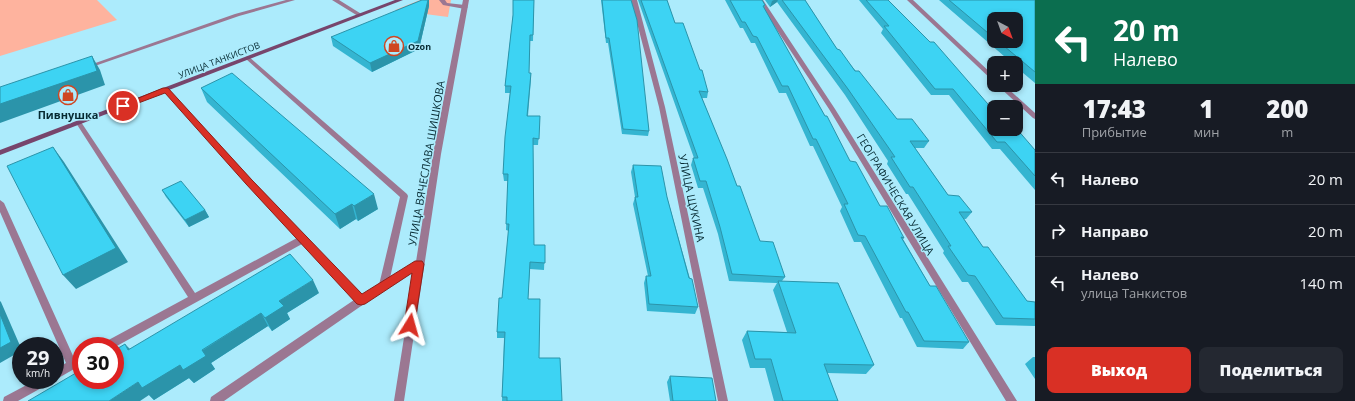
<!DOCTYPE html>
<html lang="ru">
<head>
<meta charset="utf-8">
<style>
  :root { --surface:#171b24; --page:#242831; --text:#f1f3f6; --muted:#9ea1a6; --line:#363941; --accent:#d93025 }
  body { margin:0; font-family:"Open Sans",sans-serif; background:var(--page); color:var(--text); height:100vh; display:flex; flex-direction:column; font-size:15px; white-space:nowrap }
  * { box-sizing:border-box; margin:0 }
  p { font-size:13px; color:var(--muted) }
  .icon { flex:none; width:22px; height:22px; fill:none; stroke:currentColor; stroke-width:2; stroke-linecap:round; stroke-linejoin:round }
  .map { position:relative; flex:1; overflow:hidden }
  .drawer { display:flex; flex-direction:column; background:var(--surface); width:320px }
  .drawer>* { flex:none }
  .guide { background:#0b6e4f; color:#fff; overflow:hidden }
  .needle { width:26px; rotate:139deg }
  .buttons { position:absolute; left:987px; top:12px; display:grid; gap:8px }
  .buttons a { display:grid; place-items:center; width:36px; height:36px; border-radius:8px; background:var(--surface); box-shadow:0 2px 6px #0003; font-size:20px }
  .speed { position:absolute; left:12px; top:337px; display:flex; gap:8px; font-size:20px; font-weight:700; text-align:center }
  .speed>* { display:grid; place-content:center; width:52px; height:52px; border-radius:50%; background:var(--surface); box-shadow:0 2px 6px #0003; line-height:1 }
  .speed small { font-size:10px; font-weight:400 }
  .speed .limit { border:6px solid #d22; background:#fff; color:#111 }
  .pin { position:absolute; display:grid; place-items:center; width:34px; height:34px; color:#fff; margin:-17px; border:2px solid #fff; border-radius:50%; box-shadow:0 1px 4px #0007 }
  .me { position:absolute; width:44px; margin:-22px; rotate:8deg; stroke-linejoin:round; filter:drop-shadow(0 0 3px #0008) }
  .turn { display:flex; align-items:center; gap:14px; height:84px; padding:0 12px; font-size:18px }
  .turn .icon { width:52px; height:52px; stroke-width:2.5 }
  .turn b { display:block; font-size:28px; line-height:34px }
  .eta { display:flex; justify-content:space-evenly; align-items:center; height:68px; text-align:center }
  .eta b { font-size:24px; font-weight:800; line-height:28px }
  .action { display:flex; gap:8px; margin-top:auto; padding:8px 12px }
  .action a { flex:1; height:46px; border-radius:8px; background:var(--accent); color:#fff; font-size:16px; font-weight:800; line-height:46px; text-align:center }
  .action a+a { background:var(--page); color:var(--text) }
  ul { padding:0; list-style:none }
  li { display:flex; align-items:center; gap:12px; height:52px; padding:0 12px; border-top:1px solid var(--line) }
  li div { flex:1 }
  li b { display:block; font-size:15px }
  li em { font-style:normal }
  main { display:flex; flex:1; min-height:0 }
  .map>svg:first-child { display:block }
</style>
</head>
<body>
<main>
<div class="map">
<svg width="1035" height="401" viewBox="0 0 1035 401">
  <rect width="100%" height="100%" fill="#acebfc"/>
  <path fill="#feb39e" d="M0,0H97L117,20L0,56Z
    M420,0H451L448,17L395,10Z"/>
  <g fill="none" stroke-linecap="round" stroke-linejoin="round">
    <path fill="#9b7792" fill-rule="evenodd" d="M286,0H295L239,16L89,68L87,69L84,67L235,14Z
      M332,0H339L363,15L358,16Z
      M439,0H445L447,3L465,5L468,7L465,9L443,5Z
      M248,56L407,194L408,196L390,278L416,262L419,260L422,262L423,264L422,266L364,304L224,401H210L211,397L354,300L302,244L115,347L102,346L103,343L188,297L76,123L77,122H81L195,293L297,238L164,91V89H168L252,180L362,296L379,285L400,197L246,59V57Z
      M0,200L4,203L74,358L81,355V365L55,380V369L66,363L0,212Z
      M36,380H51L50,383L18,401H3L4,397Z"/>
    <path fill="#9b7792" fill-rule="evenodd" d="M463,0H469L441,154L404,401H394L433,154Z
      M631,0H637L665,107L728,401H718L659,107Z
      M757,0H763L835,109L1017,401H1006L829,109Z
      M907,0H913L994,76V81L992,80Z
      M997,85H1004L1035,113V119L1033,118Z"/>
    <path fill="#77456c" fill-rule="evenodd" d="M395,0H403L0,155V150Z"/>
  </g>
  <path fill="#34b5d1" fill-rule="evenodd" d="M534,0L533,41H530L529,73H531V79L528,116H540L538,145H533L534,245H545L544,270L530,269L528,299L539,358L562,401H502L504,338H497V332L502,298L509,231L506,230L508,181H504L503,174L510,93H505V86L513,15Z
    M601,0H631L649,131L648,136L622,134L608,43H606Z
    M638,0H667L675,23L708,92L707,98H702L737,186L760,241L785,277L782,281L874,365L866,374L827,373L838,401H774L765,368H750L742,340L747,331L787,332L773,290L777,283L729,281L718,234L703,188H698L691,165L693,158H694Z
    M725,0H762L765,5L764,8L850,161L880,206L904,238L903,239L930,286L969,342L963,349L917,347L902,318H900L861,242H854L840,211L842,207L813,146H810L786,93H779L755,43H751L743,28H740Z
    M765,0H805L837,49L897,119L929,141L924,148H915L948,195L972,212L966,219H964L983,247L1027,301L1035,302V326L996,325L968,282H962L943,253L944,251L908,194H906L887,164L888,161L845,95L777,2L770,7Z
    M859,0H888L994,129L1035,150V190L1000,149H992L949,95H931L881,33L883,29Z
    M939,0H1035V83L1016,67V63H1012ZM994,19L1016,41H994Z
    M429,6L419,49L372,72L333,46L331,37Z
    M201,88L378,209L358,221L356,219L340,229L207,102Z
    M633,165L667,197L698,307L695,314L647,311L644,283L646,276H648L633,204L635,197L631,172Z
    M162,190L205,210L209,217L189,227L166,197Z
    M319,293L287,313L290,319L272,331L268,326L211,363L215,369L194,383L189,378L154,400L149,395L130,349Z
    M1033,357H1035V379L1025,364Z
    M670,376L716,401H670L667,382Z"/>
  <path fill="#2b94aa" d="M428,0H429V6L419,49L372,72L370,63Z
    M774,0H778L777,2L770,7L772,1Z
    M92,56L100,70L105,85L0,123V104Z
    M53,147L64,162L128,262L76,289L63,275Z
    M374,194L378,209L358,221L354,206Z
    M352,204L356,219L340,229L335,214Z
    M205,210L209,217L189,227L185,220Z
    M313,280L319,293L287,313L290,319L272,331L265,318L279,301Z
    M0,301L1,302L21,348V351L0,363Z
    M261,313L268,326L211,363L215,369L194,383L189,378L154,400L149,395L140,401H109L138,382L180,365Z
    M125,344L137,356L128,350Z"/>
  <path fill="#3dd3f3" stroke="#2b94aa" d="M422,0H428L418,41L370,63L331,37Z
    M513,0H534L533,35H530L529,73H531L527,116H540L539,139L533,138L534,245H545V263L530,262L528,299H540L539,358H560L562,401H507V397H502L505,332H497L499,298H502L509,224H506L508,174H503L505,137L511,86H505L513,15Z
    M602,0H631L637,20L649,131L623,129L609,38H606Z
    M641,0H667L675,23H683L700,70H702L708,92L699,91L727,159L737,186H740L760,241L773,242L785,277L732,274L720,227L706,181H700L693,158H698Z
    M730,0H762L765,5L763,6L825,116H827L850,161L856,162L880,206H887L904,238L901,237L930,286H936L969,342L924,341L908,312H906L865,236L858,235L844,204H848L816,139H813L788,86H782L757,37L753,36L745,22H742Z
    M782,0H805L837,49L840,50L855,71H859L897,119H912L929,141H910L948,195L959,196L972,212H959L983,247H988L1027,301L1035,302V319L1003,318L975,276L968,275L948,246H951L913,187H910L891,157H895L848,89Z
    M866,0H888L930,42H934L994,111V129H1016V128L1035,150V176L1005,142H997L953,89H935L884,26H889Z
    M949,0H1035V72L998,41H1016V19H994V38Z
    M92,56L97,71L0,104V87Z
    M232,73L374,194L354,206L352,204L335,214L201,88Z
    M53,147L116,248L63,275L7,166Z
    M633,165L661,166L667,197L689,278L692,279L698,307L649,304L646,276H651L635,197H638Z
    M181,181L205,210L185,220L162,190Z
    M290,254L313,280L279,301L284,306L265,318L261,313L202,350L206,356L183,370L180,365L142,388L138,382L109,401H28L81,370V380H115V350L125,344L128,350Z
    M778,281L838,283L874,365L824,364L838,401H783L771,359H755L747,331L796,333Z
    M0,314L11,342L0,348Z
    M670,376L712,378L716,401H673Z"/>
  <path fill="#d93025" stroke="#8d1f18" d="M163,88H168L252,180L362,294L415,261H422L424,264L414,328L410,329L406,328L404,325L412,273L365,304L361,305L357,304L246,184L165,93L125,108L123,109L119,106Z"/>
  <defs>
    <symbol id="shop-ring" viewBox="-11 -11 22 22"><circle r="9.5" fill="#acebfc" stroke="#cf4621" stroke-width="1.5"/><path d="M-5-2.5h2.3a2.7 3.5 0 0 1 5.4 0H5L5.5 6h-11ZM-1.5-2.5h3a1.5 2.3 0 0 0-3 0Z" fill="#cf4621"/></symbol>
  </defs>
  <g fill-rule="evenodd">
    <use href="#shop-ring" x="383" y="35" width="22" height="22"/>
    <use href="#shop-ring" x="57" y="84" width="22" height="22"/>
  </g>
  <g text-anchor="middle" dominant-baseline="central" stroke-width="3" stroke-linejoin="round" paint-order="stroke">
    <g font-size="9" font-weight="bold" fill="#062a32" stroke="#acebfc" text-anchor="start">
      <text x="408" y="46">Ozon</text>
    </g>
    <g font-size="9" fill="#062a32" stroke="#acebfc">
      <text transform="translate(219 60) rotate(-21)">УЛИЦА ТАНКИСТОВ</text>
    </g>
    <g font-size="11" font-weight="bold" fill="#062a32" stroke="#acebfc">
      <text x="68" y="114">Пивнушка</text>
    </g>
    <g font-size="11" fill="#062a32" stroke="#acebfc">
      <text transform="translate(426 163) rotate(-80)">УЛИЦА ВЯЧЕСЛАВА ШИШКОВА</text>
      <text transform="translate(896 194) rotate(59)">ГЕОГРАФИЧЕСКАЯ УЛИЦА</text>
      <text transform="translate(692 198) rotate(78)">УЛИЦА ЩУКИНА</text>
    </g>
  </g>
</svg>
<div class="buttons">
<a><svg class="needle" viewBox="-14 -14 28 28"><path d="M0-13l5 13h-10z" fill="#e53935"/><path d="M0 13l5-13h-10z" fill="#9ea1a6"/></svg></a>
<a>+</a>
<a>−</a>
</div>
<div class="speed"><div>29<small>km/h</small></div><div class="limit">30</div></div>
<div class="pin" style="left:123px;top:106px;background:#d93025"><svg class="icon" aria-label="arrive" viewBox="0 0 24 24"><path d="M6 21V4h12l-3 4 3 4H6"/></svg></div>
<svg class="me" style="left:410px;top:325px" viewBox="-20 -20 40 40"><path d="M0-17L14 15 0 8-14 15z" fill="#d93025" stroke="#fff" stroke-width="4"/></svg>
</div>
<section class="drawer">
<div class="guide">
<div class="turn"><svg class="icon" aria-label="left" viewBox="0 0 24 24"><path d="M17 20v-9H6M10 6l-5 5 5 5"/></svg><div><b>20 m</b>Налево</div></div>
</div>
<div class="eta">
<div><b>17:43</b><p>Прибытие</p></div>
<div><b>1</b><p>мин</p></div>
<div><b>200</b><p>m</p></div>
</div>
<ul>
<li><svg class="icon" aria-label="left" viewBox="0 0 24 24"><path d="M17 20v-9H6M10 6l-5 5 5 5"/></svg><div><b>Налево</b></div><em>20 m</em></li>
<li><svg class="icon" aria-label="right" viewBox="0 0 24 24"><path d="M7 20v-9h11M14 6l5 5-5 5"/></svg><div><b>Направо</b></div><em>20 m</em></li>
<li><svg class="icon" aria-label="left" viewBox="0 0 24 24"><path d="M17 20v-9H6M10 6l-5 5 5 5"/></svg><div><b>Налево</b><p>улица Танкистов</p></div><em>140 m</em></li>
</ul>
<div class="action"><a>Выход</a><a>Поделиться</a></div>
</section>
</main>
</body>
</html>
